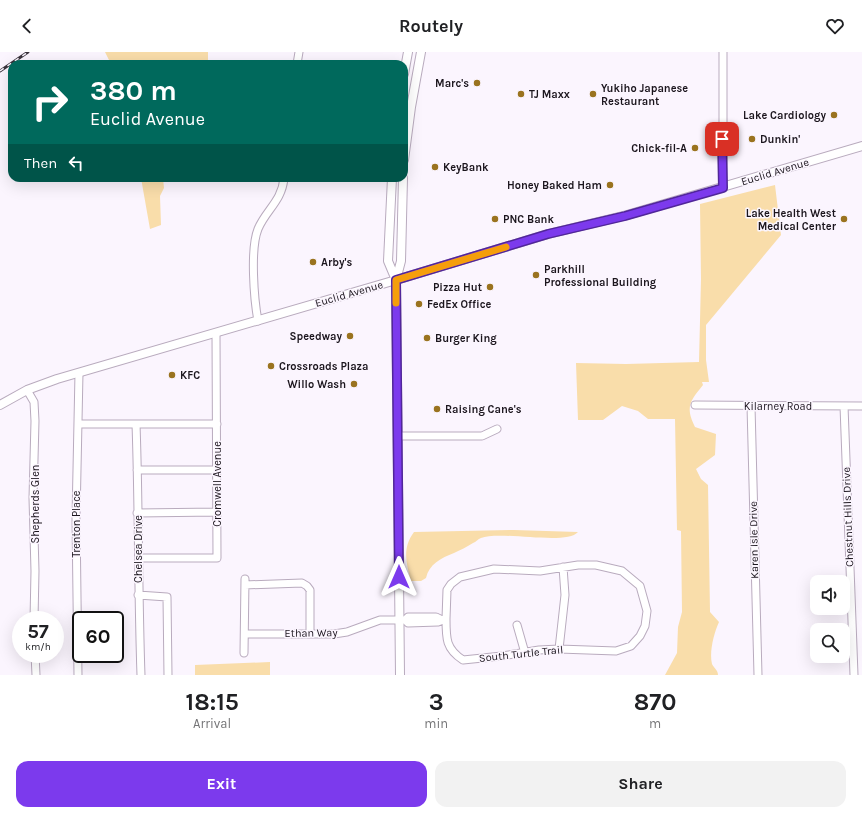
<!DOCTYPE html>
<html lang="en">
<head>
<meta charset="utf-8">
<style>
  :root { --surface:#fff; --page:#f2f2f2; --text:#202124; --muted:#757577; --accent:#7c3aed }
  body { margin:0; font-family:Karla,sans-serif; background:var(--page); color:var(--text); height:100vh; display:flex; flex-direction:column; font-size:15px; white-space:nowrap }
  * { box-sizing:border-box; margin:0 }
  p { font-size:13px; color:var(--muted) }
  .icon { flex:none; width:22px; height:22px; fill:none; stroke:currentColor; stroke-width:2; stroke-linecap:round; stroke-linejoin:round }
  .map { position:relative; height:623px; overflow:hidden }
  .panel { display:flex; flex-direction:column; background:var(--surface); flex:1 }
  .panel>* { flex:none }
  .hud { position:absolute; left:8px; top:8px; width:400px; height:122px; border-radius:12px; box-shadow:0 4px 16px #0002; background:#00695c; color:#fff; overflow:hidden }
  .buttons { position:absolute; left:810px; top:523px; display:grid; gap:8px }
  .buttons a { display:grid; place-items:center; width:40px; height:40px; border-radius:8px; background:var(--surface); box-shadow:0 4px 16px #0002; font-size:20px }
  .speed { position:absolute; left:12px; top:559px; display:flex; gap:8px; font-size:20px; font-weight:700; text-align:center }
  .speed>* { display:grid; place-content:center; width:52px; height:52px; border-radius:50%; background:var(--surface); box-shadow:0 4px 16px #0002; line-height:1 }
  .speed small { font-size:10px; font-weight:400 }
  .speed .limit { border:2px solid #111; border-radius:6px; background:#fff; color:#111 }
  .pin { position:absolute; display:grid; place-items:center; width:34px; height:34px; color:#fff; margin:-17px; border-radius:8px; box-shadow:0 2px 6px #0006 }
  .me { position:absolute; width:44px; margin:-22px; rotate:0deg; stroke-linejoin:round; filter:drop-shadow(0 0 3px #0008) }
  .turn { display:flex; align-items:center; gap:14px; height:84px; padding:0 16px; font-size:18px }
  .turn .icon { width:52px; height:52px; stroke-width:2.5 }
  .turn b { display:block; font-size:28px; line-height:34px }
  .then { display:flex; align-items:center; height:38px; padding:0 16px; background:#0003; gap:8px; font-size:15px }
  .eta { display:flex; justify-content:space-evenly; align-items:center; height:68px; text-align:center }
  .eta b { font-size:24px; font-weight:700; line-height:28px }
  .cta { display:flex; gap:8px; margin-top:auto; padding:8px 16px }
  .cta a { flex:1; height:46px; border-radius:12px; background:var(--accent); color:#fff; font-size:16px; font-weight:700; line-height:46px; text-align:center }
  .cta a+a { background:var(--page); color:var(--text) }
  header { display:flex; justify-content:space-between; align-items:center; height:52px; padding:0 16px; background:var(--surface); font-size:18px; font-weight:700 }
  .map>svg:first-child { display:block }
</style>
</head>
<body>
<header><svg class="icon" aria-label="back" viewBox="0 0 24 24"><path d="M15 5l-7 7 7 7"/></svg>Routely<svg class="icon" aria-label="heart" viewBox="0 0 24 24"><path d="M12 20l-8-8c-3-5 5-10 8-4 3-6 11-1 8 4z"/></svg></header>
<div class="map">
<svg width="862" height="623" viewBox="0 0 862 623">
  <rect width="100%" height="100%" fill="#fbf5fe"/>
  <path fill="#f9ddaa" d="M105,0H208V12H111Z
    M141,126H163L164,136L160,144L161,173L150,177Z
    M775,133L781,183L706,273V308L709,330H702L703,333C690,349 685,355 695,375L716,382L715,403L696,417L701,427L708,433L710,560L719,570C714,581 709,600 712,612C714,616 718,618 718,623H665L677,601L678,575L682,560L681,479L677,478L675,367H648L638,359L622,354L603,368H578L576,311L626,312L699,310L701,227L700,152Z
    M514,478L578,480C566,494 500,478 481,486C478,487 476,490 473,491C467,495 460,498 454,501C441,506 429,512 426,526L421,529H411C406,511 402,496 414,480Z
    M270,610V623H195V613Z"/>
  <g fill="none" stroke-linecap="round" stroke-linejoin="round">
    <defs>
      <path id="minor" d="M723,0V135
        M297,12L299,0
        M258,269C254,247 250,197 258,177C266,158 282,149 284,126
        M27,338L34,350L35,369L33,446L35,519L34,568
        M695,353L862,354
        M751,354L758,623
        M844,354L854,623
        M78,372H217
        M136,372C139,455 138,539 141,623
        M398,384H482L497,377
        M137,418H217
        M137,461L217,460
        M139,506H217L216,281
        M245,533L302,531L307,534L310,538V582
        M138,543L167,545L168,623
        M405,568L408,565H436L442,568
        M517,573L525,601
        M245,582H334L347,580L380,568H405L408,571L438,570L446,567L447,538L451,532L460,525L494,517L540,519L578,513H596L622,519L640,534L647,559L645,574L640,584L631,594L616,599L559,597L539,598L502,604L463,608C446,597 446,587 446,567
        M559,597L565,543L563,515
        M244,601L245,527
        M35,602L36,623
        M78,623L76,466L79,321"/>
      <path id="major" d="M404,22L408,0
        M404,108L411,55L421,0
        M392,126L388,209L396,228
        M0,353L27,338L57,327L396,228L548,182L627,163L862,94
        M400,623L396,228L401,209L403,126"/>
    </defs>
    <use href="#minor" stroke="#b9abbe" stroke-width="9"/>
    <use href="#major" stroke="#b9abbe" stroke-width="10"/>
    <use href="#minor" stroke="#fff" stroke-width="7"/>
    <use href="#major" stroke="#fff" stroke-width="8"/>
    <defs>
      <path id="rail" d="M0,19L28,0"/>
    </defs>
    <use href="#rail" stroke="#39333b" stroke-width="3"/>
    <use href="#rail" stroke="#fbf5fe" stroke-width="1.5" stroke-dasharray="4.5" stroke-linecap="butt"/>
  </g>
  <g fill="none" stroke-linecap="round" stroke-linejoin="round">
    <defs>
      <path id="route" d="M399,525L396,228L548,182L625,164L723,136L722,87"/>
    </defs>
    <use href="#route" stroke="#51269a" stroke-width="10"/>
    <use href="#route" stroke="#7c3aed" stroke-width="7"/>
    <path stroke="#f59e0b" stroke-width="7" d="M396,251V228L506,195"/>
  </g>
  <g fill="#9a731f" stroke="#fbf5fe" stroke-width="1.5">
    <circle cx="477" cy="31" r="4"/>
    <circle cx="521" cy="42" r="4"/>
    <circle cx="593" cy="42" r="4"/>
    <circle cx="834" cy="63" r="4"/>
    <circle cx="752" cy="87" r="4"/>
    <circle cx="695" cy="96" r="4"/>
    <circle cx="435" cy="115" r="4"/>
    <circle cx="610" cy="133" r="4"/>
    <circle cx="495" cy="167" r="4"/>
    <circle cx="844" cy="167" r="4"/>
    <circle cx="313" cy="210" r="4"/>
    <circle cx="536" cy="223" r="4"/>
    <circle cx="490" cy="235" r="4"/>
    <circle cx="419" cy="252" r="4"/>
    <circle cx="350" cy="284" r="4"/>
    <circle cx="427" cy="286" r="4"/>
    <circle cx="271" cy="314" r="4"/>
    <circle cx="172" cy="323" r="4"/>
    <circle cx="354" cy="332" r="4"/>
    <circle cx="437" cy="357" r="4"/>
  </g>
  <g text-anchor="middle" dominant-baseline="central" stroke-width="3" stroke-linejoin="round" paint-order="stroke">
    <g font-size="11" font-weight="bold" fill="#1b151d" stroke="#fbf5fe" text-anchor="start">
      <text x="469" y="31" text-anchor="end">Marc's</text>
      <text x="601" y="36">Yukiho Japanese<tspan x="601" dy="13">Restaurant</tspan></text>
      <text x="529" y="42">TJ Maxx</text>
      <text x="826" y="63" text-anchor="end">Lake Cardiology</text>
      <text x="760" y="87">Dunkin'</text>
      <text x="687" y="96" text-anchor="end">Chick-fil-A</text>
      <text x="443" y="115">KeyBank</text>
      <text x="602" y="133" text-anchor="end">Honey Baked Ham</text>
      <text x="836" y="161" text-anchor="end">Lake Health West<tspan x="836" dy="13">Medical Center</tspan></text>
      <text x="503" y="167">PNC Bank</text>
      <text x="321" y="210">Arby's</text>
      <text x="544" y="217">Parkhill<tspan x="544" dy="13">Professional Building</tspan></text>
      <text x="482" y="235" text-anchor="end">Pizza Hut</text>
      <text x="427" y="252">FedEx Office</text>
      <text x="342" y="284" text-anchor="end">Speedway</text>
      <text x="435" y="286">Burger King</text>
      <text x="279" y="314">Crossroads Plaza</text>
      <text x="180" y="323">KFC</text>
      <text x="346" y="332" text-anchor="end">Willo Wash</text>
      <text x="445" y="357">Raising Cane's</text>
    </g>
    <g font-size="11" fill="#1b151d" stroke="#fbf5fe">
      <text transform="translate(775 120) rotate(-17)">Euclid Avenue</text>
      <text transform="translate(349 242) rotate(-16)">Euclid Avenue</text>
      <text x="778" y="354">Kilarney Road</text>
      <text transform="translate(217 432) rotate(-90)">Cromwell Avenue</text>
      <text transform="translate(35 452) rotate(-90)">Shepherds Glen</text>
      <text transform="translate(848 465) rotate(-92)">Chestnut Hills Drive</text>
      <text transform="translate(76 472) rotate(-90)">Trenton Place</text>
      <text transform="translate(754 488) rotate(-91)">Karen Isle Drive</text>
      <text transform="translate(138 497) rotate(-90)">Chelsea Drive</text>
      <text transform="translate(311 581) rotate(-1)">Ethan Way</text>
      <text transform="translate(521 602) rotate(-6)">South Turtle Trail</text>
    </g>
  </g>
</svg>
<div class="buttons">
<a><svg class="icon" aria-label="sound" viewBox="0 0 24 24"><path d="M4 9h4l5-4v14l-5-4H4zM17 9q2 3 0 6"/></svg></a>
<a><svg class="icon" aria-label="search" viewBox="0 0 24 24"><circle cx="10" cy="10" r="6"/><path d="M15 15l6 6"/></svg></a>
</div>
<div class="speed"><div>57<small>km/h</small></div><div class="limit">60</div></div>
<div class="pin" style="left:722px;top:87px;background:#d93025"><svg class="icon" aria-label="arrive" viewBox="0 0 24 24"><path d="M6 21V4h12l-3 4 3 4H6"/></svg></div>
<svg class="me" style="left:399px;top:525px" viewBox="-20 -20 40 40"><path d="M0-17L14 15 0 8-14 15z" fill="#7c3aed" stroke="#fff" stroke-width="4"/></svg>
<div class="hud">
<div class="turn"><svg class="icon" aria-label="right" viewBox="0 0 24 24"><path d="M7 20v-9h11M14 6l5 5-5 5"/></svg><div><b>380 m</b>Euclid Avenue</div></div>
<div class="then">Then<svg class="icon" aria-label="left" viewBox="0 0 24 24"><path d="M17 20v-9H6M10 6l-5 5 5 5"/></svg></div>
</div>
</div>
<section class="panel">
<div class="eta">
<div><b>18:15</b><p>Arrival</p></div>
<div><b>3</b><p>min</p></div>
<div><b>870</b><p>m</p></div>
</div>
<div class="cta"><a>Exit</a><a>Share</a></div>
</section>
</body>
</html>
